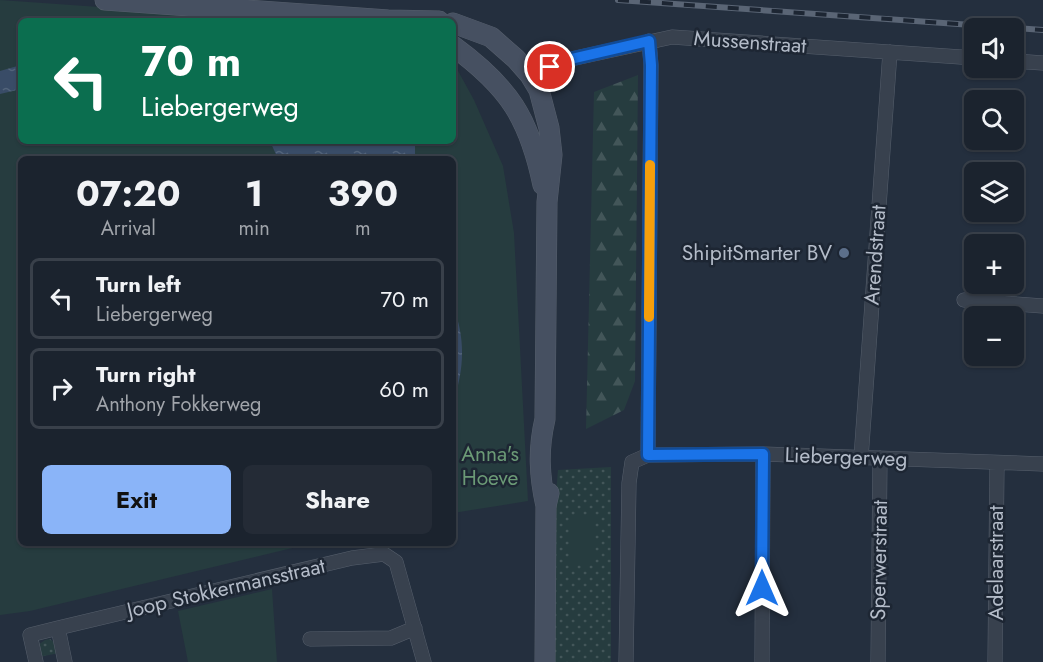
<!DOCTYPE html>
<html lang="en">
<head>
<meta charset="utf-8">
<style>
  :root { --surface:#1b232e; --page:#242b36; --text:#f1f3f6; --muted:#a0a4aa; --line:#39404a; --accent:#8ab4f8 }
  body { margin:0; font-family:Jost,sans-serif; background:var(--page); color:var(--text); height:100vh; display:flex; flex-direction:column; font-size:22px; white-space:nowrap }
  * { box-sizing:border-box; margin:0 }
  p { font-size:20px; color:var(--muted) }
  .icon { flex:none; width:33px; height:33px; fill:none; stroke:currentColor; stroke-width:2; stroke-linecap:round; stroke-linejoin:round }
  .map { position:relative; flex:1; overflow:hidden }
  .sheet { position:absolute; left:18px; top:156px; width:438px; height:390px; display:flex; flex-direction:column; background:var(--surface); border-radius:9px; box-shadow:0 2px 4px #0004,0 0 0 2px var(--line) }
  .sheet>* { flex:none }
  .top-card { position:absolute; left:18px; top:18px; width:438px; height:126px; border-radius:9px; box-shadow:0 2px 4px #0004,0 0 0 2px var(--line); background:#0b6e4f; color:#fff; overflow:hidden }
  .controls { position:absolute; left:964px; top:18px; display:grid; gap:12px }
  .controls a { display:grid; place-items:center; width:60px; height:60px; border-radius:9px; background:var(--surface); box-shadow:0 2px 4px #0004,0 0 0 2px var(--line); font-size:30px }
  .pin { position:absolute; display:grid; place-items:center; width:51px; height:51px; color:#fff; margin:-26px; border:3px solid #fff; border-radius:50%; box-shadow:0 2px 6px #0007 }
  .me { position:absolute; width:66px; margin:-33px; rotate:0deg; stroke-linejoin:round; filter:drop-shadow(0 0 4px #0008) }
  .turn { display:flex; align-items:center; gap:21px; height:126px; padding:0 24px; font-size:27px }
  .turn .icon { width:78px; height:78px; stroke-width:2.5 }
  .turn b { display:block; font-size:42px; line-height:51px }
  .eta { display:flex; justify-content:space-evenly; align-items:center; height:102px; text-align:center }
  .eta b { font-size:36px; font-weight:700; line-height:42px }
  .primary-button { display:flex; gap:12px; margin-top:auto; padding:12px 24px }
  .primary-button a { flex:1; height:69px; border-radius:9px; background:var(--accent); color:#111; font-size:24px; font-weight:700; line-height:69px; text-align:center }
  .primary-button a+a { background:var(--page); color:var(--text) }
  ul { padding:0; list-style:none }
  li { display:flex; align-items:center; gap:18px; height:81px; margin:0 12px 9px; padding:0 12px; border:3px solid var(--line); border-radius:9px }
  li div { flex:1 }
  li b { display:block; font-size:22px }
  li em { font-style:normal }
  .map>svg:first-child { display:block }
</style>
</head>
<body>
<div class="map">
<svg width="1043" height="662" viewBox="0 0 1043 662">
  <defs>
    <pattern id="grass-dots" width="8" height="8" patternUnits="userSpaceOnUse" patternTransform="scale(1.5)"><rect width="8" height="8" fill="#263c3f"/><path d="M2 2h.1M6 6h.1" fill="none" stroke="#435659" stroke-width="1.8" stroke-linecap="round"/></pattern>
    <pattern id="forest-firs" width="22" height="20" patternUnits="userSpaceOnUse" patternTransform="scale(1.5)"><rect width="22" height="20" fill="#263c3f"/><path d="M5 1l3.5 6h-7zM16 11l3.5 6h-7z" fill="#435659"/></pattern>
    <pattern id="water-ripples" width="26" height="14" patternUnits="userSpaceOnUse" patternTransform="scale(1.5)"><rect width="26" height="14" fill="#394c67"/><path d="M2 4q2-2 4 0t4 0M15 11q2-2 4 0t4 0" fill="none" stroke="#53647b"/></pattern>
  </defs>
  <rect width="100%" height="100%" fill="#242f3e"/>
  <path fill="url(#grass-dots)" d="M611,467V662H552L553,532L558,470Z
    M50,639L56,644L59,653L39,657L38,645L45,640Z"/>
  <path fill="url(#forest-firs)" d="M638,75L635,381L624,410L586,429L594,92Z"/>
  <path fill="#263c3f" d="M0,0L297,21H21V141H453V66L457,69L474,100L503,166L514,233L528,501L453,513V159H21V543H313L30,611L0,615Z
    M569,517H593V565H569Z
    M272,589L277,662H188L178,611Z"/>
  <path fill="url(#water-ripples)" d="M21,65V93L17,90L0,94V71Z
    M270,141H415V159H278Z
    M453,306C466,339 464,370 453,403Z"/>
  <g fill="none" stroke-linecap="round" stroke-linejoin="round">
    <defs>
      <path id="minor" d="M1014,61L1043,63
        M530,75L571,59L672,37L975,58
        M964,300L1043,306
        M648,455L763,454L1043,464
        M861,458L890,52
        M58,628L352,558L384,554L396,562L424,662
        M310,639L391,638L415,628
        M36,662L30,635L58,628L65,662
        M626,662L629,483L632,462L648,455L651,65L649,41
        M762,662L763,454
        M878,662L880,458
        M995,662L997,464"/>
      <path id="secondary" d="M105,0L388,20L439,21
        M453,23L491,37L516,59L530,75L539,90L549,128L552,155L547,202L545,419C538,449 539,475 546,506
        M453,46C509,87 529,118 543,185
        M545,662L546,506L549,493"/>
    </defs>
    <use href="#minor" stroke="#565f6c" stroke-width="15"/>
    <use href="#secondary" stroke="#565f6c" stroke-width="21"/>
    <use href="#minor" stroke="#38414e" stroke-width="14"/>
    <use href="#secondary" stroke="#465061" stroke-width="20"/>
    <defs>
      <path id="rail" d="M618,0L1043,30"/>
    </defs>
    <use href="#rail" stroke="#5a6575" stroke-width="6"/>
    <use href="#rail" stroke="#1d2633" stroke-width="4" stroke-dasharray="11" stroke-linecap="butt"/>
  </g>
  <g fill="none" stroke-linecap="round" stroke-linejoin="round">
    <defs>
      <path id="route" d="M550,67L571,59L649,41L651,65L648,455L763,454L762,588"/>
    </defs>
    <use href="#route" stroke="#114b97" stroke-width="15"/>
    <use href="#route" stroke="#1a73e8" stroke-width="10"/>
    <path stroke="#f59e0b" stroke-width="10" d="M649,317L650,165"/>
  </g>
  <circle fill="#5c6f8a" stroke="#1d2633" stroke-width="2" cx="844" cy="253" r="6"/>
  <g text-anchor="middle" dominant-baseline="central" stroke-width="5" stroke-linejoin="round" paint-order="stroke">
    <g font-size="21" fill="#b4bcc9" stroke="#1d2633">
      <text transform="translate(750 42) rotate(4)">Mussenstraat</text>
      <text transform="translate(875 255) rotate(-86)">Arendstraat</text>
      <text transform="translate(846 457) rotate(2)">Liebergerweg</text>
      <text transform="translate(879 560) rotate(-89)">Sperwerstraat</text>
      <text transform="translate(996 563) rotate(-90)">Adelaarstraat</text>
      <text transform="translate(226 588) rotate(-13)">Joop Stokkermansstraat</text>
    </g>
    <g font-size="21" fill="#b4bcc9" stroke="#1d2633" text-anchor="end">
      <text x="832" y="253">ShipitSmarter BV</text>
    </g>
    <g font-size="21" fill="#6b9a76" stroke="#1d2633">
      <text x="490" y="454">Anna's<tspan x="490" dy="24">Hoeve</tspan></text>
    </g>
  </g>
</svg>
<div class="controls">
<a><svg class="icon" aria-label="sound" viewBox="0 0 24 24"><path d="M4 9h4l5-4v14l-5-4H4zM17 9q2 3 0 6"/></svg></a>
<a><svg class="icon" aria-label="search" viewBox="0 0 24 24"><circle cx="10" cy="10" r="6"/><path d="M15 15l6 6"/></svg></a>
<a><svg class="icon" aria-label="layers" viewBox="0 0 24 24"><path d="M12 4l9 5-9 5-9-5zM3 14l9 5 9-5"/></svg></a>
<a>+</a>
<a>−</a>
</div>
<div class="pin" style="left:550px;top:67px;background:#d93025"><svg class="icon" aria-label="arrive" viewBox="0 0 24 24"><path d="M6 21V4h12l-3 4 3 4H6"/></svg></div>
<svg class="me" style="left:762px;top:588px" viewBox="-20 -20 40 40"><path d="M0-17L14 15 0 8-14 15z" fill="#1a73e8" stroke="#fff" stroke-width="4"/></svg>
<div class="top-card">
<div class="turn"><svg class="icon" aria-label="left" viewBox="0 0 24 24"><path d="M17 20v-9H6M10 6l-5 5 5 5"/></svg><div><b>70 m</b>Liebergerweg</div></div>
</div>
<section class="sheet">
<div class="eta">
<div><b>07:20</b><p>Arrival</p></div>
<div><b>1</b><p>min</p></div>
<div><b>390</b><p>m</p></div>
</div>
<ul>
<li><svg class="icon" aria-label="left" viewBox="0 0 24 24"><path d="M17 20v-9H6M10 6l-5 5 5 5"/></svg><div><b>Turn left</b><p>Liebergerweg</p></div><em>70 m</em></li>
<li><svg class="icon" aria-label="right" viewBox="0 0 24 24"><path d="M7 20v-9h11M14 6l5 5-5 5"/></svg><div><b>Turn right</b><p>Anthony Fokkerweg</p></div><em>60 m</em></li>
</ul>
<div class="primary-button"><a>Exit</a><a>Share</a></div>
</section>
</div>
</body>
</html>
